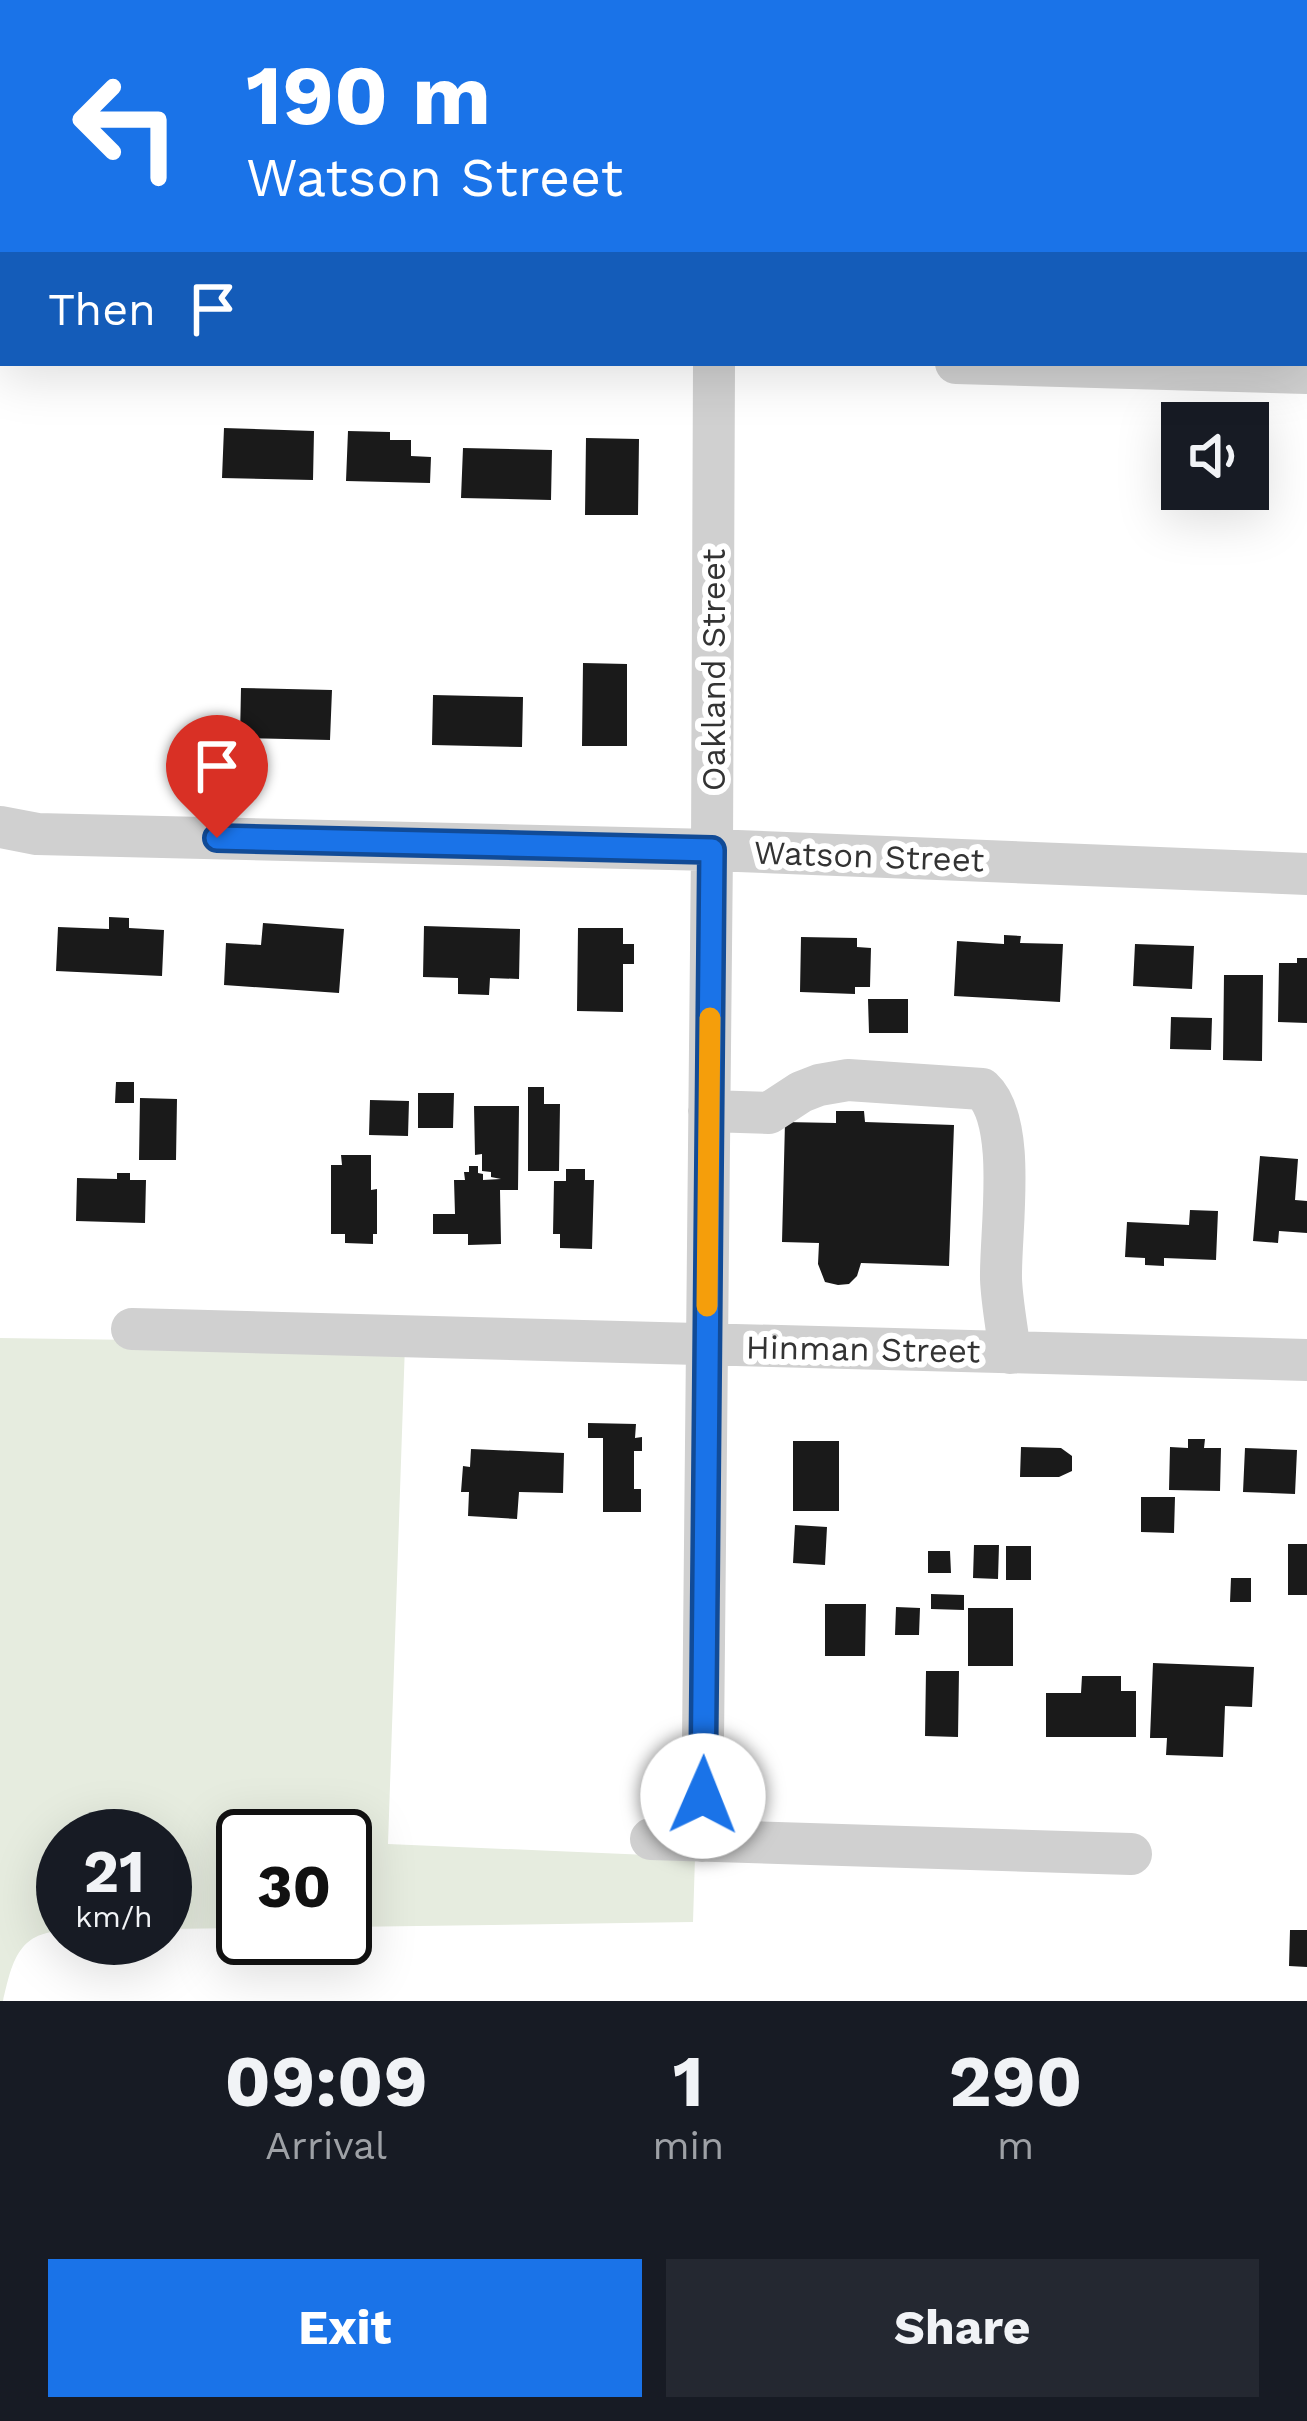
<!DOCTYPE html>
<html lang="en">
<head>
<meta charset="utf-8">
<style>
  :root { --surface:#171b24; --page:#242831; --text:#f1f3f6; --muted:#9ea1a6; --accent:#1a73e8 }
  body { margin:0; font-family:"Work Sans",sans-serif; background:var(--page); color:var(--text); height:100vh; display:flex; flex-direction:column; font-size:45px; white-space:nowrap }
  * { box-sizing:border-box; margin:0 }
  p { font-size:39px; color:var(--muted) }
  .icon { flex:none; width:66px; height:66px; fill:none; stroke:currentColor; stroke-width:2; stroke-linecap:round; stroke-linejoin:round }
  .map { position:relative; height:2001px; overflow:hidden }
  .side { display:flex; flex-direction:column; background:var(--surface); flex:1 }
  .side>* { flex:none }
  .guide { position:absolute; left:0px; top:0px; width:1308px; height:366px; box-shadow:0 12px 48px #0002; background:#1a73e8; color:#fff; overflow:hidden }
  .buttons { position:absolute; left:1161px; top:402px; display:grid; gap:24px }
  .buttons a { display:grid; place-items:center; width:108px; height:108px; border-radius:0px; background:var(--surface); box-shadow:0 12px 48px #0002; font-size:60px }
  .speed { position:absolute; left:36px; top:1809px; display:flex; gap:24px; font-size:60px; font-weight:700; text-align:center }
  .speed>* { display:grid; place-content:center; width:156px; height:156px; border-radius:50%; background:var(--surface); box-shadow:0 12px 48px #0002; line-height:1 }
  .speed small { font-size:30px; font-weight:400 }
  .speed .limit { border:6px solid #111; border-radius:18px; background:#fff; color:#111 }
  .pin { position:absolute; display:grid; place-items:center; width:102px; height:102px; color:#fff; margin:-123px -51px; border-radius:50% 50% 50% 0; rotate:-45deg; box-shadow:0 0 12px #0007 }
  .pin .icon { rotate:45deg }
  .me { position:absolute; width:132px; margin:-66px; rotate:1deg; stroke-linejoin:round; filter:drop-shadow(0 0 9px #0008) }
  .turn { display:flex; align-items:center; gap:42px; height:252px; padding:0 48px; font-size:54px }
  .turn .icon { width:156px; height:156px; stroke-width:2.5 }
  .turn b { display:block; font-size:84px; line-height:102px }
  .then { display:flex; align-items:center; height:114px; padding:0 48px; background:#0003; gap:24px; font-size:45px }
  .eta { display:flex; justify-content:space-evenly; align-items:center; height:204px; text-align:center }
  .eta b { font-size:72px; font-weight:700; line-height:84px }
  .button { display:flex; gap:24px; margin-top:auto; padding:24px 48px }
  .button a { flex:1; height:138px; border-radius:0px; background:var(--accent); color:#fff; font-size:48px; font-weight:700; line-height:138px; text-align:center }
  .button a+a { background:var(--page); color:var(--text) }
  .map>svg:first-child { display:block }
</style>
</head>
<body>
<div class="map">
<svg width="1307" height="2001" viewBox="0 0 1307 2001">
  <rect width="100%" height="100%" fill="#fff"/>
  <path fill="#e6ecdf" d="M0,1338L405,1344L388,1844L695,1857L693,1922L345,1927V1836H243V1928L165,1929V1836H63V1931C17,1932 12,1964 3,2001H0Z"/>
  <path fill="#1a1a1a" d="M224,428L314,431L313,480L222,478Z
    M348,431L390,432V440H411V456L431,457L430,483L346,481Z
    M586,438L639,439L638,515H585Z
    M463,448L552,450L551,500L461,498Z
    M583,663L627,664V746H582Z
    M241,688L332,690L330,740L240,738Z
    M433,695L523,697L522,747L432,745Z
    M109,917L129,918V928L164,930L162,976L56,971L58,927L109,929Z
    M263,923L344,929L339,993L224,985L226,943L261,945Z
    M424,926L520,929L519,979L490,978L489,995L458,994V978L423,977Z
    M578,928H623V944H634V964H623V1012L577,1011Z
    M1004,935L1021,936L1020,943L1063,944L1060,1002L954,996L957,941L1004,944Z
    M801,937L857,938V947L871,948L870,987H855V994L800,992Z
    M1135,944L1194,946L1192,989L1133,986Z
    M1297,958H1307V1023L1278,1022L1279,963H1297Z
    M1224,975H1263L1262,1061L1223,1060Z
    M868,999H908V1033H869Z
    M1171,1017L1212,1018L1211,1050L1170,1049Z
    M116,1082H134V1103H115Z
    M528,1087H544V1104H560L559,1171H528Z
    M418,1093H454L453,1128H418Z
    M140,1098L177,1099L176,1160H139Z
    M370,1100L409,1101L408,1136L369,1135Z
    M474,1106H519L518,1190H500L501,1244L468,1245V1234H433V1214H455L454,1180H465L464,1172H469V1166H478V1173L483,1174V1180L501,1179L491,1177V1172L482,1171V1154L475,1155Z
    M836,1111H864L865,1122L954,1125L949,1266L861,1263L857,1276L849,1284L838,1285L825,1282L818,1264L819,1243L782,1242L785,1122L836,1123Z
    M341,1155H371V1190L377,1189V1234H373V1244L345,1243V1234H331V1165H342Z
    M1260,1156L1298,1159L1295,1200L1307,1201V1233L1279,1231L1278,1243L1253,1241Z
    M566,1169H585V1180H594L592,1249L560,1248V1234H553L554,1181H566Z
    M117,1173H130V1180H146L145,1223L76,1221L77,1178L117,1179Z
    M1190,1210L1218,1211L1216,1260L1164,1258V1266L1145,1265V1258L1125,1257L1127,1222L1189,1225Z
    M588,1423L636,1424L635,1438L642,1437V1451H634V1489H641V1512H603V1438H588Z
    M1188,1439H1205L1204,1448H1221L1220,1491L1169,1490L1170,1447L1188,1448Z
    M793,1441H839V1511H793Z
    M1021,1447L1061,1448L1072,1456V1471L1059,1477H1020Z
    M1245,1448L1297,1450L1295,1494L1243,1492Z
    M471,1449L564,1453L563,1493L519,1492L517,1519L468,1516L469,1492H461L463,1466L470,1467Z
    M1141,1497H1175L1174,1533L1141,1532Z
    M795,1525L827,1527L825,1565L793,1563Z
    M1288,1544H1307V1595H1288Z
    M974,1545H999L998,1579L973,1578Z
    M1006,1546H1031V1580H1006Z
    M928,1551H950L951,1573H928Z
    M1231,1578H1251V1602H1230Z
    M931,1594L964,1595V1610L931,1609Z
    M825,1604H866L865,1656H825Z
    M896,1607L920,1608L919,1635H895Z
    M968,1608H1013V1666H968Z
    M1153,1663L1254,1667L1252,1707L1225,1706L1223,1757L1166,1755L1167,1738H1150Z
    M926,1671H959L958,1737L925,1736Z
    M1082,1676H1121V1691H1136V1737H1046V1693H1081Z
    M1290,1930H1307V1967L1289,1966Z"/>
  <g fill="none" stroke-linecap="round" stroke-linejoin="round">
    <path stroke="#d0d0d0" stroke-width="42" d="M719,3V0
      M0,340H3
      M956,363L1307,373
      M0,827L37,834L712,850L1307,874
      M709,1111L769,1113L801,1092L819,1085L848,1080L982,1089C1018,1122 1000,1231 1001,1279C1002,1303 1007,1328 1010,1353
      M132,1329L1307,1360
      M651,1839L1131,1854
      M702,1841L712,850L714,363"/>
  </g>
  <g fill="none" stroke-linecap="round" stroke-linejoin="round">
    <defs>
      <path id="route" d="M217,838L712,850L703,1796"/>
    </defs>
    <use href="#route" stroke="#114b97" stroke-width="30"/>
    <use href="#route" stroke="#1a73e8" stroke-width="21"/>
    <path stroke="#f59e0b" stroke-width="21" d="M707,1306L710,1018"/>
  </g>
  <g text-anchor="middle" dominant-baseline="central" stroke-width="12" stroke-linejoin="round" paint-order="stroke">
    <g font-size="33" fill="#333" stroke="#fff">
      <text transform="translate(713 670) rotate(-90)">Oakland Street</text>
      <text transform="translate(869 856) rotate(2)">Watson Street</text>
      <text transform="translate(863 1349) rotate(1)">Hinman Street</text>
    </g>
  </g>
</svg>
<div class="buttons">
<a><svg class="icon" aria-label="sound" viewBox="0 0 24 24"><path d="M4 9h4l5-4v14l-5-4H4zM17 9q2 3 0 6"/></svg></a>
</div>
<div class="speed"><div>21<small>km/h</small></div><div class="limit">30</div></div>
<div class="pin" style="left:217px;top:838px;background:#d93025"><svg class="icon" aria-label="arrive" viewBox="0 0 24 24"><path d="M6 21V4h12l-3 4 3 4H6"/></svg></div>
<svg class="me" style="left:703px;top:1796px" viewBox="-20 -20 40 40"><circle r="19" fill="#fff"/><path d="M0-13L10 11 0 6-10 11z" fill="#1a73e8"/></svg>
<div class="guide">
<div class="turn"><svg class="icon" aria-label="left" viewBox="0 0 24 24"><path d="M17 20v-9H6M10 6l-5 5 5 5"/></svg><div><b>190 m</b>Watson Street</div></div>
<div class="then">Then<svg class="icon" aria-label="arrive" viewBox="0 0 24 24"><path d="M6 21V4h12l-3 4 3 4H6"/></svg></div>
</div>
</div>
<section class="side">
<div class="eta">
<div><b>09:09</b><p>Arrival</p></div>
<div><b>1</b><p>min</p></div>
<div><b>290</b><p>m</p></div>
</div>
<div class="button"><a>Exit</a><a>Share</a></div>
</section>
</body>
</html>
